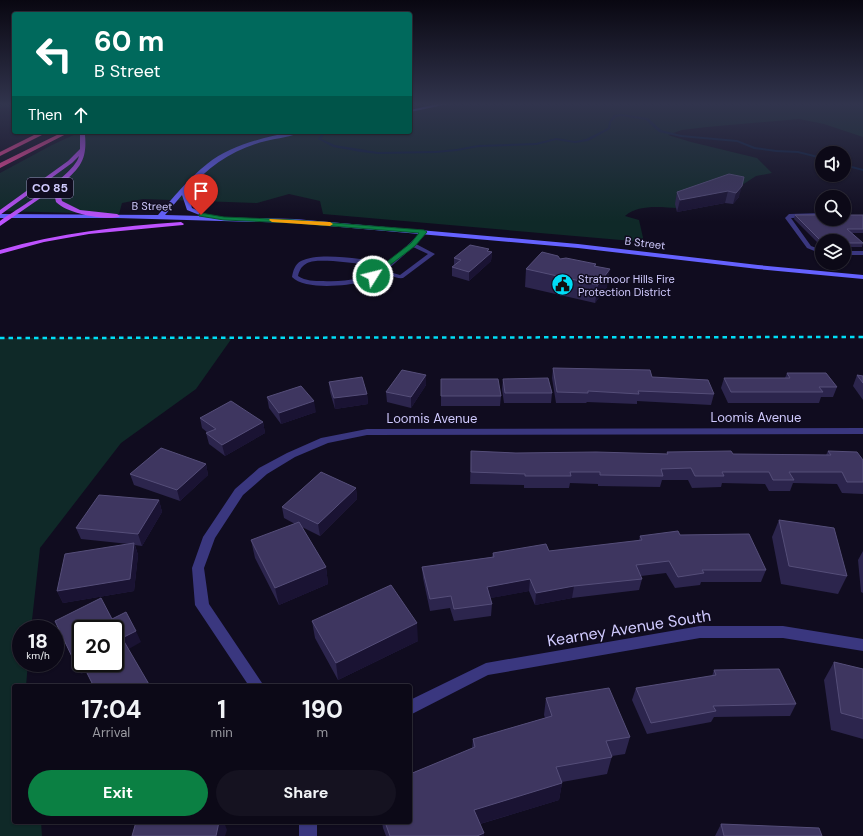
<!DOCTYPE html>
<html lang="en">
<head>
<meta charset="utf-8">
<style>
  :root { --surface:#0c0917; --page:#151220; --text:#f1f3f6; --muted:#9a9aa1; --line:#2c2a36; --accent:#0b8043 }
  body { margin:0; font-family:"DM Sans",sans-serif; background:var(--page); color:var(--text); height:100vh; display:flex; flex-direction:column; font-size:15px; white-space:nowrap }
  * { box-sizing:border-box; margin:0 }
  p { font-size:13px; color:var(--muted) }
  .icon { flex:none; width:22px; height:22px; fill:none; stroke:currentColor; stroke-width:2; stroke-linecap:round; stroke-linejoin:round }
  .map { position:relative; flex:1; overflow:hidden }
  .details { position:absolute; left:12px; top:684px; width:400px; height:140px; display:flex; flex-direction:column; background:var(--surface); border-radius:4px; box-shadow:0 1px 3px #0004,0 0 0 1px var(--line) }
  .details>* { flex:none }
  .hud { position:absolute; left:12px; top:12px; width:400px; height:122px; border-radius:4px; box-shadow:0 1px 3px #0004,0 0 0 1px var(--line); background:#00695c; color:#fff; overflow:hidden }
  .tools { position:absolute; left:815px; top:146px; display:grid; gap:8px }
  .tools a { display:grid; place-items:center; width:36px; height:36px; border-radius:50%; background:var(--surface); box-shadow:0 1px 3px #0004,0 0 0 1px var(--line); font-size:20px }
  .speed { position:absolute; left:12px; top:620px; display:flex; gap:8px; font-size:20px; font-weight:700; text-align:center }
  .speed>* { display:grid; place-content:center; width:52px; height:52px; border-radius:50%; background:var(--surface); box-shadow:0 1px 3px #0004,0 0 0 1px var(--line); line-height:1 }
  .speed small { font-size:10px; font-weight:400 }
  .speed .limit { border:2px solid #111; border-radius:6px; background:#fff; color:#111 }
  .pin { position:absolute; display:grid; place-items:center; width:34px; height:34px; color:#fff; margin:-41px -17px; border-radius:50% 50% 50% 0; rotate:-45deg; box-shadow:0 0 4px #0007 }
  .pin .icon { rotate:45deg }
  .me { position:absolute; width:44px; margin:-22px; rotate:54deg; stroke-linejoin:round; filter:drop-shadow(0 0 3px #0008) }
  .turn { display:flex; align-items:center; gap:14px; height:84px; padding:0 16px; font-size:18px }
  .turn .icon { width:52px; height:52px; stroke-width:2.5 }
  .turn b { display:block; font-size:28px; line-height:34px }
  .then { display:flex; align-items:center; height:38px; padding:0 16px; background:#0003; gap:8px; font-size:15px }
  .eta { display:flex; justify-content:space-evenly; align-items:center; height:68px; text-align:center }
  .eta b { font-size:24px; font-weight:700; line-height:28px }
  .action { display:flex; gap:8px; margin-top:auto; padding:8px 16px }
  .action a { flex:1; height:46px; border-radius:24px; background:var(--accent); color:#fff; font-size:16px; font-weight:700; line-height:46px; text-align:center }
  .action a+a { background:var(--page); color:var(--text) }
  .map>svg:first-child { display:block }
</style>
</head>
<body>
<div class="map">
<svg width="863" height="836" viewBox="0 0 863 836">
  <rect width="100%" height="100%" fill="#100c1f"/>
  <path fill="#0f2928" d="M410,104L863,105V137L824,124L799,119L707,127L682,130L668,135L691,142L757,158L772,173L756,176L739,187L709,184L677,193V208C661,207 638,204 625,216L639,220L644,242L323,214L320,201L289,194L257,203L143,199L122,203L119,214L0,211V173L52,145L80,132H410Z
    M0,338H232L196,389L121,443L40,548L31,629H21V663H28L26,686H14V822H41L42,836H0Z"/>
  <g fill="none" stroke-linecap="round" stroke-linejoin="round">
    <path fill="#0b1e40" fill-rule="evenodd" d="M621,114L648,118L661,130L681,135L737,140L755,147L776,150L798,151L822,157V159L798,153L776,152L754,149L737,142L681,137L659,132L646,120L621,116L616,117L611,122L610,129L588,141L575,143L556,140L536,145L478,147L457,151L435,153L378,154L361,152L333,147L318,139L323,133L322,132H325V133L321,139L335,145L378,152L435,151L457,149L478,145L536,143L556,138L575,141L586,139L608,128L609,122L614,115Z
      M844,164L863,169V171L844,166Z"/>
    <path fill="#3a377f" fill-rule="evenodd" d="M822,213V217L791,218L811,246L822,250V254L807,248L785,218L789,214Z
      M424,230L427,232L416,244L435,254L403,278C396,279 389,274 382,274C376,274 368,280 362,282C346,286 304,290 292,277C293,271 295,264 301,261C320,251 366,260 388,263ZM413,247L428,254L400,275L386,271ZM333,261L383,266C365,279 346,282 323,281C314,281 306,281 298,276C302,258 318,261 333,261Z
      M844,251H863V255H844Z"/>
    <path fill="#3a377f" fill-rule="evenodd" d="M863,428V434L367,435L328,443L295,457L267,474L243,495L215,538L204,568L209,604L264,686H249L195,605L192,568L203,537L235,489L259,468L287,453L321,438L367,429Z
      M700,626H783L863,639V651L783,638H700L488,675L410,715V700L486,663Z
      M299,822H317V836H299Z"/>
    <path fill="#6562ff" fill-rule="evenodd" d="M437,104H448L410,112V110Z
      M291,132H301C292,137 277,138 266,141C233,149 209,166 187,191L192,208L206,214L207,215L205,217L295,219L578,244L758,265L863,275V279L758,269L578,248L295,223L117,218H0V214L158,215C173,198 188,179 207,164C231,145 262,138 291,132ZM182,195L187,210L202,216L165,215Z"/>
    <path fill="#be52ff" fill-rule="evenodd" d="M80,132H84L85,135C87,157 82,166 66,180L67,181L60,193L62,201L80,210L117,214L120,216L119,217C103,220 68,214 56,202L54,193L58,186L0,226V221C18,208 74,176 79,156L72,163L0,215V210L68,161L80,149Z
      M181,222L184,224L183,225L89,234L44,242L0,254V250C59,233 119,226 181,222Z"/>
    <path fill="#ff469f" fill-rule="evenodd" d="M40,132H48L0,156V152Z
      M63,132H70L0,168V163Z"/>
    <path stroke="#00ddf6" stroke-width="2.5" stroke-dasharray="4.5 4" stroke-linecap="butt" d="M0,338L863,337"/>
  </g>
  <path fill="#2c254d" d="M729,174L739,197L733,204L725,203L677,212L675,204L677,192Z
    M795,215H863V233H852L863,243L862,247H844V241H822V247L794,219Z
    M489,252H492L491,261L469,281L452,276V267L454,266V258Z
    M560,259L596,264V266L607,287L595,303L525,287L526,269Z
    M553,368L652,377L714,394L711,405L637,401V404L587,402L586,403H556L552,378Z
    M787,373L837,387L833,397H821L819,403H728L721,388L724,378H785Z
    M426,375V385L411,408L387,402L386,392Z
    M857,375L863,376V400L853,386Z
    M441,379L501,396L500,406H441Z
    M503,379L552,393L551,403H504L502,389Z
    M329,382L367,394L368,404L335,409L330,392Z
    M267,397L316,412L281,424L269,408Z
    M200,418L263,422L265,433L225,456L209,444L206,433H208L202,428Z
    M471,451L516,453L667,454V452L733,454L826,455L828,451L863,460V494L842,493L837,484L793,483L790,491H769L765,484L722,483L721,487L692,488L688,480H662L660,487L598,486V484L570,483L569,488H524V485L470,484Z
    M206,464L208,475L180,501L134,485L130,474Z
    M356,488L357,499L320,536L302,527L326,567L328,584L279,605L255,558L251,540L295,524L284,518L282,507Z
    M159,500L162,512L142,546L135,545L138,555L134,591L63,603L57,591L129,544L81,539L76,528Z
    M779,520L847,576L838,594L781,584L772,537Z
    M680,535L766,570L761,582H701L700,585L675,588L666,573L641,576L642,579L639,590L572,598L535,605L529,591L490,598L492,604L491,616L454,621L450,608L430,611L423,578L422,567L492,557L493,553L549,551L639,541L640,536Z
    M863,551V593L861,592L858,560Z
    M312,621L418,641L338,680L315,638Z
    M834,662L863,669V739L831,730L824,680Z
    M714,670L796,704L790,716L714,717L711,722L647,734L632,700L636,688L712,676Z
    M546,698L630,737L625,754L612,756L607,774L562,782V783L559,800L480,824L484,836H386L383,828L382,822H410V774L472,749L473,739L545,718L544,715Z
    M721,824L822,836H715Z"/>
  <path fill="#1a1333" d="M742,186L739,197L733,204L736,193Z
    M728,191L725,203L677,212L680,200Z
    M489,249V255L492,252L491,261L469,281V272Z
    M610,269L607,287L595,303L598,285Z
    M426,375V385L411,408V397Z
    M367,394L368,404L335,409L334,398Z
    M314,401L316,412L281,424L279,413Z
    M263,422L265,433L225,456L222,445Z
    M206,464L208,475L180,501L177,490Z
    M356,488L357,499L320,536L318,524Z
    M159,500L162,512L142,546L138,534Z
    M134,543L138,555L134,591L63,603L57,591Z
    M326,567L328,584L279,605L275,588Z
    M530,579L529,591L486,599L487,587Z
    M574,586L572,598L535,605L536,593Z
    M417,623L418,641L338,680L336,663Z
    M136,631L141,642L127,650L122,638Z
    M80,660L81,663H82L86,672L81,674L75,663Z
    M562,783L559,800L473,826L474,810Z
    M219,822H224L227,830L225,836H216Z
    M484,833V836H477Z"/>
  <path fill="#3e3660" stroke="#554e79" d="M729,174L744,177L742,186L736,193L728,191L680,200L677,192Z
    M795,215H822V219H844V215H863V229H847L863,243H844V241H822V242Z
    M470,245L489,249L487,251L492,252L469,272L452,267L461,260L454,258Z
    M542,252L558,256L560,259L566,258L596,264L594,266L610,269L598,285L526,269Z
    M553,368L650,370L652,377L708,380L714,394L638,391L639,394L588,391V393L557,392Z
    M402,370L426,375L411,397L386,392Z
    M787,373H826L837,387H819L823,392H731L724,378H790Z
    M857,375L863,376V383Z
    M362,377L367,394L334,398L329,382Z
    M548,378L552,393H505L503,379Z
    M441,379H498L501,396H441Z
    M301,386L314,401L279,413L267,397Z
    M231,401L263,422L222,445L206,433L216,429L200,418Z
    M161,448L206,464L177,490L130,474Z
    M471,451L516,453L596,452L668,454L667,452L731,451L733,454L831,455L828,451L857,452L863,460V482H847L842,472H789L794,480H773L769,472H722L724,476H695L691,468L661,469L663,476L600,475V472H570L571,476H525V474L471,472Z
    M321,472L356,488L318,524L282,507Z
    M99,495L159,500L138,534L76,528Z
    M779,520L834,528L847,576L789,566Z
    M299,522L326,567L275,588L251,540Z
    M678,531L680,535L749,534L766,570H702L704,573L678,577L669,561L636,565L642,579L574,586L536,593L530,579L487,587L492,604L454,609L451,596L430,599L422,567L494,557L493,553L546,544L549,551L642,540L640,536Z
    M134,543L130,579L57,591L65,554Z
    M391,585L417,623L336,663L312,621Z
    M101,598L112,619L126,612L136,631L122,638L150,686H92L93,685L82,663H115V629H81V661L80,660L75,663L55,621Z
    M834,662L863,669V719L841,713Z
    M779,669L796,704L713,706L716,711L651,723L636,688L716,675L714,670Z
    M609,688L630,737L606,741L612,757L556,767L562,783L474,810L484,833L477,836H390L385,822H410V800L412,799L410,794V774L475,747L473,739L552,716L546,698Z
    M136,822H219L216,836H132Z
    M721,824L819,828L822,836H724Z"/>
  <linearGradient id="sky" x2="0" y2="1"><stop stop-color="#090711"/><stop offset="0.47" stop-color="#31344d"/><stop offset="1" stop-color="#31344d" stop-opacity="0"/></linearGradient>
  <rect width="863" height="222" fill="url(#sky)"/>
  <path fill="#0b8043" stroke="#07532c" d="M201,213L224,217L295,220L424,230L427,232L415,246L373,278L371,277V274L411,243L419,233L295,223L224,220L199,216V214Z"/>
  <path fill="#f59e0b" d="M270,219L330,222L333,224L330,226L272,222L269,220Z"/>
  <defs>
    <symbol id="civic-disc" viewBox="-11 -11 22 22"><circle r="9.5" fill="#00ddf6" stroke="#100c1f"/><path d="M-.6-6.5H3V-4.5H.6V-3L4-1V1h2V6H-6V1h2V-1L-.6-3ZM-1.2 2.5V6h2.4V2.5Z" fill="#111"/></symbol>
  </defs>
  <g fill-rule="evenodd">
    <use href="#civic-disc" x="550" y="272" width="25" height="25"/>
  </g>
  <g text-anchor="middle" dominant-baseline="central" stroke-width="3" stroke-linejoin="round" paint-order="stroke">
    <g font-size="11" fill="#d1cbff" stroke="#100c1f">
      <text transform="translate(152 206) rotate(1)">B Street</text>
      <text transform="translate(645 243) rotate(7)">B Street</text>
    </g>
    <g font-size="11" fill="#d1cbff" stroke="#100c1f" text-anchor="start">
      <text x="578" y="279">Stratmoor Hills Fire<tspan x="578" dy="13">Protection District</tspan></text>
    </g>
    <rect fill="#100c1f" stroke="#9792bc" stroke-width="1" x="27" y="178" width="46" height="20" rx="3"/>
    <g font-size="12" font-weight="bold" fill="#d1cbff">
      <text x="50" y="188">CO 85</text>
    </g>
    <g font-size="13" fill="#d1cbff" stroke="#100c1f">
      <text x="756" y="417">Loomis Avenue</text>
      <text x="432" y="418">Loomis Avenue</text>
    </g>
    <g font-size="16" fill="#d1cbff" stroke="#100c1f">
      <text transform="translate(629 628) rotate(-9)">Kearney Avenue South</text>
    </g>
  </g>
</svg>
<div class="tools">
<a><svg class="icon" aria-label="sound" viewBox="0 0 24 24"><path d="M4 9h4l5-4v14l-5-4H4zM17 9q2 3 0 6"/></svg></a>
<a><svg class="icon" aria-label="search" viewBox="0 0 24 24"><circle cx="10" cy="10" r="6"/><path d="M15 15l6 6"/></svg></a>
<a><svg class="icon" aria-label="layers" viewBox="0 0 24 24"><path d="M12 4l9 5-9 5-9-5zM3 14l9 5 9-5"/></svg></a>
</div>
<div class="speed"><div>18<small>km/h</small></div><div class="limit">20</div></div>
<div class="pin" style="left:201px;top:215px;background:#d93025"><svg class="icon" aria-label="arrive" viewBox="0 0 24 24"><path d="M6 21V4h12l-3 4 3 4H6"/></svg></div>
<svg class="me" style="left:373px;top:276px" viewBox="-20 -20 40 40"><circle r="17" fill="#0b8043" stroke="#fff" stroke-width="3"/><path d="M0-11L8 9 0 5-8 9z" fill="#fff"/></svg>
<div class="hud">
<div class="turn"><svg class="icon" aria-label="left" viewBox="0 0 24 24"><path d="M17 20v-9H6M10 6l-5 5 5 5"/></svg><div><b>60 m</b>B Street</div></div>
<div class="then">Then<svg class="icon" aria-label="ahead" viewBox="0 0 24 24"><path d="M12 20V5M6 11l6-6 6 6"/></svg></div>
</div>
<section class="details">
<div class="eta">
<div><b>17:04</b><p>Arrival</p></div>
<div><b>1</b><p>min</p></div>
<div><b>190</b><p>m</p></div>
</div>
<div class="action"><a>Exit</a><a>Share</a></div>
</section>
</div>
</body>
</html>
